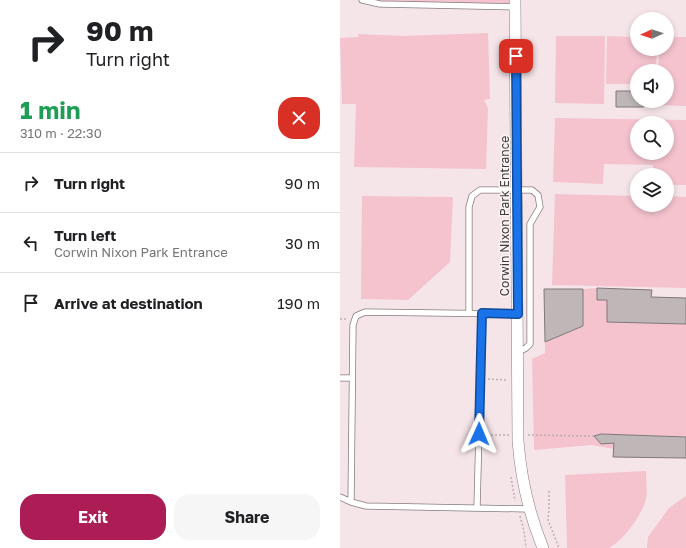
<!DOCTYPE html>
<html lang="en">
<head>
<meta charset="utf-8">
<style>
  :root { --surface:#fff; --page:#f6f6f6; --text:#202124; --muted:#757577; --line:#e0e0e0; --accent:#ac1d56 }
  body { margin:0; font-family:"Golos Text",sans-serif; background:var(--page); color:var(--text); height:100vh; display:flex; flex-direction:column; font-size:15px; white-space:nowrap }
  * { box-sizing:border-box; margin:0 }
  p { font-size:13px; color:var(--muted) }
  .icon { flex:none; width:22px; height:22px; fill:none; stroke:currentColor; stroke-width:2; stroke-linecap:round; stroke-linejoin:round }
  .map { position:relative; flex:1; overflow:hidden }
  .details { display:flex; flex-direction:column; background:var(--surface); width:340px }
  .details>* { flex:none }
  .guide { background:#fff; color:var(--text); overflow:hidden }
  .needle { width:26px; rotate:267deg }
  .controls { position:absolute; left:290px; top:12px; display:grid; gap:8px }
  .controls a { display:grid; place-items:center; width:44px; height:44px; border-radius:50%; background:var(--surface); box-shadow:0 2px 6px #0003; font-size:20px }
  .pin { position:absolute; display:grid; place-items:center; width:34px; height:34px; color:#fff; margin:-17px; border-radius:8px; box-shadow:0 2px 6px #0006 }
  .me { position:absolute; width:44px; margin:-22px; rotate:1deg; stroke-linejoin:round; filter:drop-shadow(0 0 3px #0008) }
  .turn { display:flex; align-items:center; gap:14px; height:84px; padding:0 20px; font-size:18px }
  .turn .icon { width:52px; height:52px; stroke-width:2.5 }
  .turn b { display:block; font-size:28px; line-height:34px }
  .round { display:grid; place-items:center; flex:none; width:42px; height:42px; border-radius:16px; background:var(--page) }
  .head { display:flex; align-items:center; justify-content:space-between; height:68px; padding:0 20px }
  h1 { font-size:24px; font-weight:700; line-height:30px; color:#1e9e55 }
  .button { display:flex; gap:8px; margin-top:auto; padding:8px 20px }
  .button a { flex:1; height:46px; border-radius:16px; background:var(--accent); color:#fff; font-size:16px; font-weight:700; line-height:46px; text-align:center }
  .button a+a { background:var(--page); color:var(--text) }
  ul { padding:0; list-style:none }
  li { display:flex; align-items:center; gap:12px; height:60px; padding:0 20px; border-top:1px solid var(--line) }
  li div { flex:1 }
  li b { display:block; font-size:15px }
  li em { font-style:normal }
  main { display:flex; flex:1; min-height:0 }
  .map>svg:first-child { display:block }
</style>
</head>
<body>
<main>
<section class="details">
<div class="guide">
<div class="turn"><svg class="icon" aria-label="right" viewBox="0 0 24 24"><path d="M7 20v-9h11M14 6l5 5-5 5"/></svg><div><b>90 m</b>Turn right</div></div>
</div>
<div class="head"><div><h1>1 min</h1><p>310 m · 22:30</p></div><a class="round" style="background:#d93025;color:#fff"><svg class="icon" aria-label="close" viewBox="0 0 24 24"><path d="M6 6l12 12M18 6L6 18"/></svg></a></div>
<ul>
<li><svg class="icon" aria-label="right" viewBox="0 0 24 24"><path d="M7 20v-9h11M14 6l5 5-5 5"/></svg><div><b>Turn right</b></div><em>90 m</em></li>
<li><svg class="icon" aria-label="left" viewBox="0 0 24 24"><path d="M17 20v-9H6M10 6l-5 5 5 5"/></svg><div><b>Turn left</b><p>Corwin Nixon Park Entrance</p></div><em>30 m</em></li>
<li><svg class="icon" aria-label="arrive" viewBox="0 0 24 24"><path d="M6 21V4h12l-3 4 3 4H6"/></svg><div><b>Arrive at destination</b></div><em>190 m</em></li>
</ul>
<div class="button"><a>Exit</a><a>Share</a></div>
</section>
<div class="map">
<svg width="346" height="548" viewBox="0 0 346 548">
  <rect width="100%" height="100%" fill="#fcf3f4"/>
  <path fill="#f6e5e8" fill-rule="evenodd" d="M0,0H346V548H0ZM297,19H327V49H297ZM297,71H327V101H297ZM297,123H327V153H297ZM297,175H327V205H297Z"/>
  <path fill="#f4c3ce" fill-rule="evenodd" d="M22,0H175L176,7L87,6Z
    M148,33L150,99L144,100L148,108L146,169L14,167L16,104H2L0,38L18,37V34L63,36Z
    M216,36H265L264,104L215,103Z
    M267,36L297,37V49H317L316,71H297V84H266Z
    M327,37H346V106L318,105V101H327V71H318L319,49H327Z
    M215,118L346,120V185H327V175H313V165L264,164L263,184L213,182ZM297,123H327V153H297Z
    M215,194L297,196V205H327V196L346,197V288L212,285Z
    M22,196L113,197L110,262L68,300L21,299Z
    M257,288L312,290L311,297L346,298V458L273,457L274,449L252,445L194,450L192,359L205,353V342L243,326V289Z
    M306,471C306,479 308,495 305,502C300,518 283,540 269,548H227L225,475Z
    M346,496V548H307L308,537L329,508Z"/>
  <path fill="#beb6b7" stroke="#80787a" d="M276,91H297V101H304V107H276Z
    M257,288L312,290L311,297L346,298V324L267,322V300H257Z
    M204,289H243V326L205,342Z
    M261,434L346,437V458L273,457L274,443L261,444L254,436Z"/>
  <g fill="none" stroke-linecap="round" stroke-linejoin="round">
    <defs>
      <path id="service" d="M22,0L40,4L176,7
        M129,313V207L132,196L140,190H192L198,195L200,207L190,224V344L186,348L178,352
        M0,378H12
        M0,497L11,502L26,506L189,509
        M11,502L13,325L16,316L25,312L178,314
        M137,508L142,313"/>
      <path id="minor" d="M175,0L178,441C181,479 189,514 203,548"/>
    </defs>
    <use href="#service" stroke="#847c7e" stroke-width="7"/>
    <use href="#minor" stroke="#847c7e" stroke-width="12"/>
    <path stroke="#b8b1b1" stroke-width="1.5" stroke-dasharray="2 2" stroke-linecap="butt" d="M0,319H7
      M148,379L168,380
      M147,435H169
      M188,435L254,436
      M171,477L175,501
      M209,491V509L208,520L219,548
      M180,516L184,531L186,548"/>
    <use href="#service" stroke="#fff" stroke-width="5.5"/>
    <use href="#minor" stroke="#fff" stroke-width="11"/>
  </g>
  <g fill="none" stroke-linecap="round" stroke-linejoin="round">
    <defs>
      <path id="route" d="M139,434L142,313L178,314L176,56"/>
    </defs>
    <use href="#route" stroke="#114b97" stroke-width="10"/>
    <use href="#route" stroke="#1a73e8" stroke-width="7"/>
  </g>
  <g text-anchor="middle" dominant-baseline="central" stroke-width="3" stroke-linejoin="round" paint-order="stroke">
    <g font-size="12" fill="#3d3a3a" stroke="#fcf3f4">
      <text transform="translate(164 216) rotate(-90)">Corwin Nixon Park Entrance</text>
    </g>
  </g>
</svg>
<div class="controls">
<a><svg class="needle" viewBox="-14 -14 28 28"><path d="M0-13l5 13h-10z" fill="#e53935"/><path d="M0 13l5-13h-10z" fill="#757577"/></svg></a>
<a><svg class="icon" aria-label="sound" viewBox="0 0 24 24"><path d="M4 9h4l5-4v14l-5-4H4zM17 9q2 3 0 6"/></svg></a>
<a><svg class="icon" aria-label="search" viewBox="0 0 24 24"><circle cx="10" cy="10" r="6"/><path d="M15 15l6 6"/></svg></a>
<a><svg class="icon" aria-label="layers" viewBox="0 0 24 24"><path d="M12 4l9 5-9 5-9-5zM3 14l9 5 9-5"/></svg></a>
</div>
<div class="pin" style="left:176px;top:56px;background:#d93025"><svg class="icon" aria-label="arrive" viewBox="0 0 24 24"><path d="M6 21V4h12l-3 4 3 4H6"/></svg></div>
<svg class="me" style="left:139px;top:434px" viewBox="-20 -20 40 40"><path d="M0-17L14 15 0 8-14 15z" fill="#1a73e8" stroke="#fff" stroke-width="4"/></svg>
</div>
</main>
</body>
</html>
